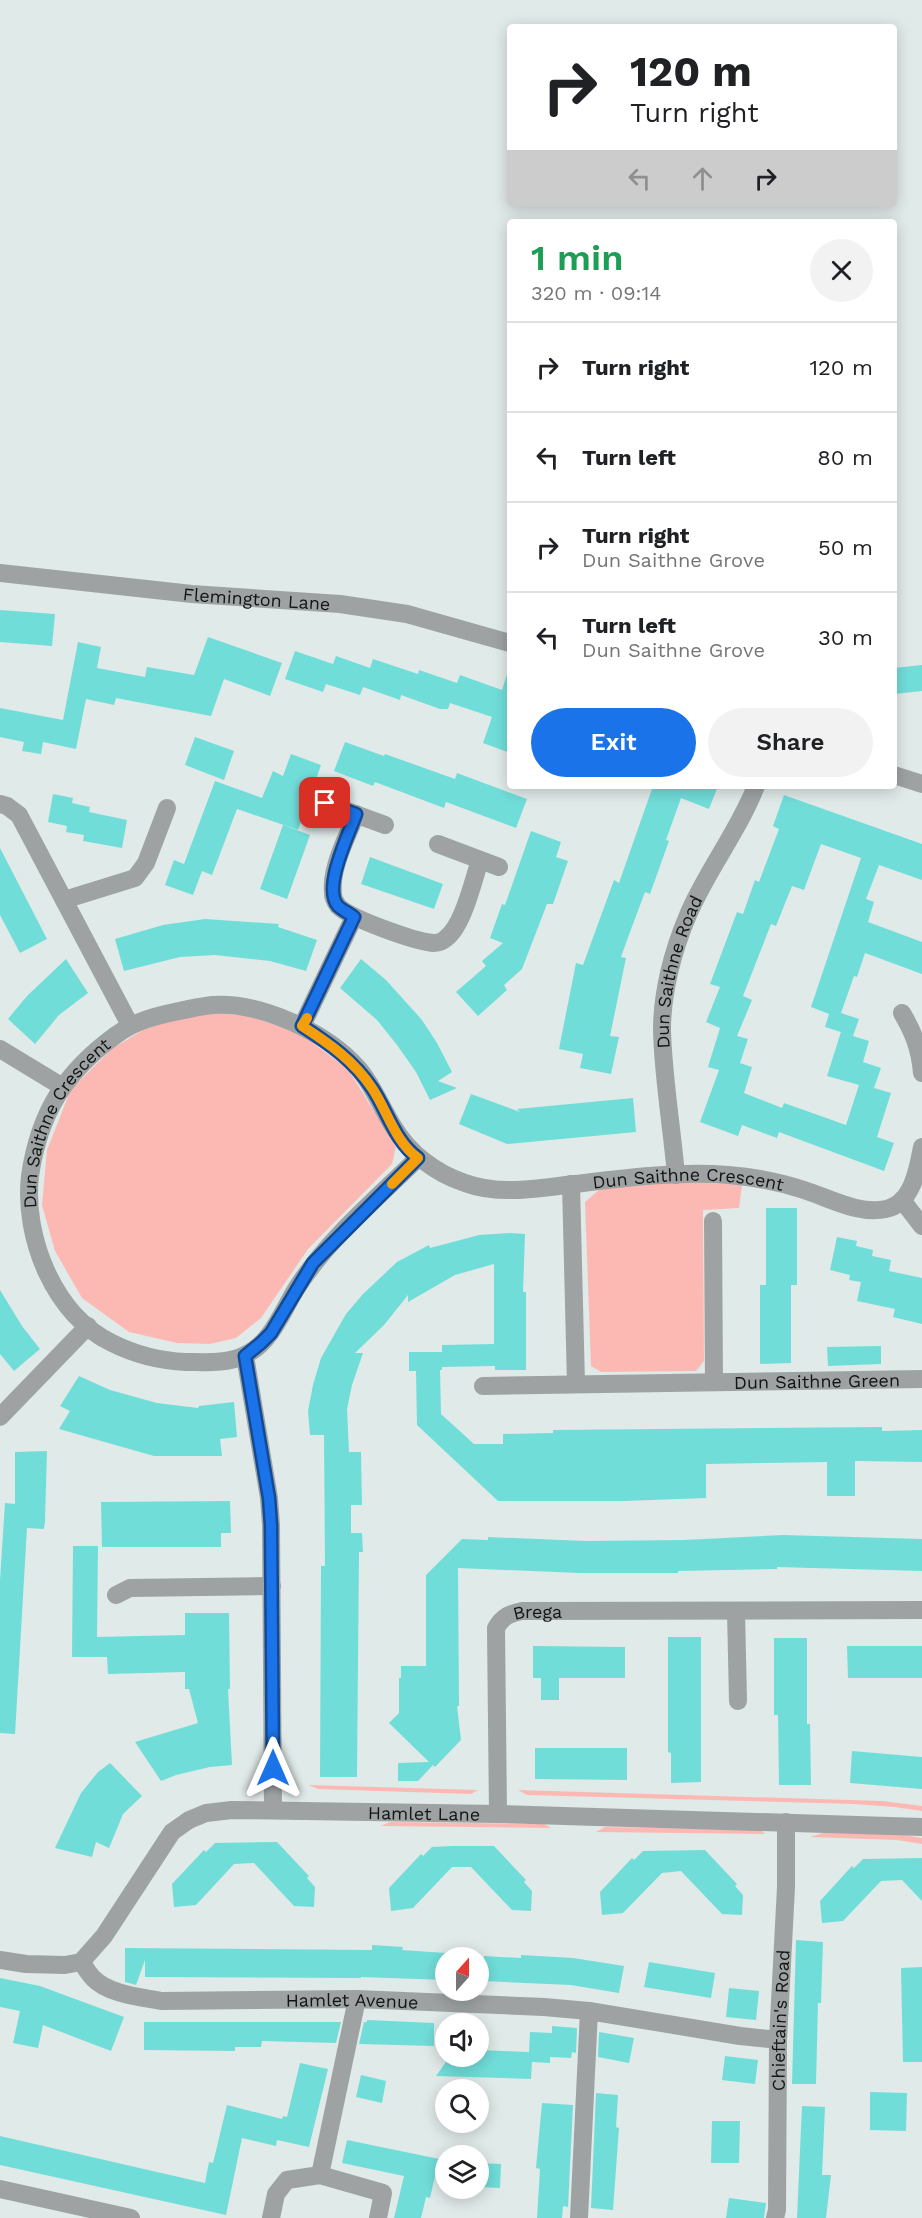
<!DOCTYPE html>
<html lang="en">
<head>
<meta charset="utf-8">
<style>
  :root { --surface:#fff; --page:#f2f2f2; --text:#202124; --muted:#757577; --line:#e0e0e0; --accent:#1a73e8 }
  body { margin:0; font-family:"Work Sans",sans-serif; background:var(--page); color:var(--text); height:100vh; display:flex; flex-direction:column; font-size:22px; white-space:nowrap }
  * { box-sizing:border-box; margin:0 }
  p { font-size:20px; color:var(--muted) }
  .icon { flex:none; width:33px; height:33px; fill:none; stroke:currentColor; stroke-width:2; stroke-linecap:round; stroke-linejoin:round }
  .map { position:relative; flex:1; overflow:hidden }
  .drawer { position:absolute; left:507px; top:219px; width:390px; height:570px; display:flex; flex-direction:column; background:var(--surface); border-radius:6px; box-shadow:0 3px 15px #0003 }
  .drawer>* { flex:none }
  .top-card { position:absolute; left:507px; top:24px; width:390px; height:183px; border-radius:6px; box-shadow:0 3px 15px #0003; background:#fff; color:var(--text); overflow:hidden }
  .needle { width:39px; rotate:21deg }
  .buttons { position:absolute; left:435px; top:1947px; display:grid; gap:12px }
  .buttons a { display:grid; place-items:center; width:54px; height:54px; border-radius:50%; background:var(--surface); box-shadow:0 3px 15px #0003; font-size:30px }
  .pin { position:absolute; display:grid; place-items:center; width:51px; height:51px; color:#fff; margin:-26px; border-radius:12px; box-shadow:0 3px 9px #0006 }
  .me { position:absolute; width:66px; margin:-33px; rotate:0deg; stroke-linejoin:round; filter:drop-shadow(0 0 4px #0008) }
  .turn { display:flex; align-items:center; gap:21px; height:126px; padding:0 24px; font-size:27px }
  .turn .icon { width:78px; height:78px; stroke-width:2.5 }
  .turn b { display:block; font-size:42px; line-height:51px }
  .lanes { display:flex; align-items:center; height:57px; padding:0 24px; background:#0003; justify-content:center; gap:30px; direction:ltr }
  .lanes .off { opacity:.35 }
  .round { display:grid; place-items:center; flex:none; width:63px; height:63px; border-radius:32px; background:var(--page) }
  .headline { display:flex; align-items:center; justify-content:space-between; height:102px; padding:0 24px }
  h1 { font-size:36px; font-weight:600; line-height:45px; color:#1e9e55 }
  .primary-button { display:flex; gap:12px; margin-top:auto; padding:12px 24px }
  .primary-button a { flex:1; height:69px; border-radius:36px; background:var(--accent); color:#fff; font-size:24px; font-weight:600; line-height:69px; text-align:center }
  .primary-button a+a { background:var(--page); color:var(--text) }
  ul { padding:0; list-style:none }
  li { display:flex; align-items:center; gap:18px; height:90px; padding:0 24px; border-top:2px solid var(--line) }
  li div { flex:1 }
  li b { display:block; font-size:22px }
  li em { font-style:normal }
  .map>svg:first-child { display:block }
</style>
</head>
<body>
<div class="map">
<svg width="922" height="2218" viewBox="0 0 922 2218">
  <rect width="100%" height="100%" fill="#e0eae9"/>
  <path fill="#fcb9b4" d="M203,1012L250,1016L301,1034L348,1069L396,1147L392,1164L308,1249L261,1318L236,1338L210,1344L177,1343L129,1332L82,1298L55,1251L42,1205L47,1150L71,1089L113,1048L150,1026Z
    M677,1181L742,1185L739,1208L703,1210L704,1361L696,1371L601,1372L591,1366L585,1202L600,1189Z
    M308,1785L478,1790L471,1794L318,1789Z
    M518,1790L882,1801L922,1806V1811L894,1807L854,1804L527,1795Z
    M390,1822L544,1824L551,1828L381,1826Z
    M605,1827L759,1830L766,1834L596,1832Z
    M823,1833L897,1834L922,1838V1844L897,1840L810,1837Z"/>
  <path fill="#71ddd9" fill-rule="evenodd" d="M0,610L55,614L52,646L0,642Z
    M208,637L282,663L270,696L224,679L211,716L116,698L114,705L86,699L76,749L43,742L41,754L22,751L24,742L0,737V708L63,720L78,642L101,647L97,668L145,677L147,667L194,675Z
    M295,651L333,664L336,656L370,668L373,659L418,674L419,670L457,683L460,675L502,690L507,674L510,675V753L483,743L492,717L450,703L448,709H440L401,695L400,700L363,687L360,695L326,684L323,692L285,679Z
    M922,665V691L894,694V668Z
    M195,737L234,751L224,780L185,765Z
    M345,742L384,756L385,754L455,779L457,773L527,799L516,828L446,802L444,808L375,782L373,786L334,771Z
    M291,754L321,765L298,830L237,809L212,875L202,871L193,895L165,885L174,860L184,864L215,781L262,798L273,771L283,776Z
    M653,786H718L709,809L681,798L666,840L669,841L650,894L645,892L630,932L621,957L626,958L610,1036L619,1037L611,1074L580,1068L583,1054L559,1049L576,963L583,965L614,880L619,883Z
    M53,794L73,798L72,803L90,807L89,812L127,820L122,848L83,841L84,835L66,832L67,826L48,822Z
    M784,795L922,844V880L879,865L866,899L874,902L868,922L922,942V974L865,953L857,977L854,976L841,1013L859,1019L853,1036L869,1041L863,1062L881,1068L874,1088L891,1093L877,1137L894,1143L884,1171L779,1132L777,1138L742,1125L738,1136L700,1122L719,1070L708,1067L720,1028L706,1022L720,987L710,984L737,912L743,914L755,880L759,882L779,829L773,826ZM821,844L861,858L811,1007L829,1014L825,1027L841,1032L827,1076L859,1085L846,1125L784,1103L782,1108L744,1093L752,1067L740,1063L748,1039L737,1036L752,1000L743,996L771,924L776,926L792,886L804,890Z
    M283,825L310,835L287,899L260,889Z
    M531,831L561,842L556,857L568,861L553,904H547L522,969L504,985L507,990L478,1016L456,992L486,966L482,961L503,943L490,938L502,904L505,905Z
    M0,848L47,939L20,953L0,915Z
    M370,857L443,884L434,909L361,884Z
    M205,919L279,924L278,927L317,940L306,971L270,961L215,955L180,957L124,971L115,939L163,925Z
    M66,959L88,993L59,1015L35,1044L8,1019L27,996Z
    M361,959L386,980L422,1020L437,1043L452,1072L438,1081L457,1088L430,1100L416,1072L397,1045L377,1020L340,988Z
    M471,1094L520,1112L517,1109L633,1098L636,1132L507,1144L459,1124Z
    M766,1208H797V1285H791V1363L760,1364V1285H766Z
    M511,1233L525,1234L523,1292H526V1370H495V1366L442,1367V1370H440L441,1414L474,1444H503V1434L553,1433V1430L882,1427V1431L922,1430V1462L855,1461V1496H827V1462L706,1464V1498L624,1501H498L417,1425L416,1371H409V1352H442V1345L494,1344V1264L455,1275L408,1302V1295L384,1325L355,1353H363L352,1385L347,1409L349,1452H361L362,1505H351V1533H362L363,1552H359L357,1777H320L321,1566H325L324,1435H310L308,1411L313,1385L321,1358L346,1314L363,1294L397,1262L429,1245L430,1248L479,1235Z
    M837,1237L857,1241L856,1246L873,1250L872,1256L891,1260L889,1271L922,1278V1324L893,1317L895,1309L857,1301L861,1282L849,1280L850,1275L830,1270Z
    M0,1290L22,1326L40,1349L14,1371L0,1354Z
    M881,1346V1364L828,1366L827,1347Z
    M79,1376L110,1390L157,1403L198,1408L199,1406L234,1402L237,1437L220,1439L222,1456H154L59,1429L70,1411L60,1406Z
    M47,1451L45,1521L44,1529L27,1528L15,1734L0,1733V1580L5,1503L15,1504V1452Z
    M230,1501L231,1533H221V1547H102L101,1502Z
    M783,1535L922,1539V1571L777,1567V1569L678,1571V1573H579L458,1568L459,1706H457L461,1740L435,1767L433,1765L418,1781H398V1763L429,1762L389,1723L399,1713V1678H401V1666H426V1575L462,1539L488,1540V1537L586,1541L684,1540Z
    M73,1546H98L97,1637L185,1635V1613H229L230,1689H228L232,1765L210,1767L176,1775L161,1781L135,1742L198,1723L189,1689H185V1672L108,1674L107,1657H72Z
    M668,1637H701V1782L671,1783V1753L668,1752Z
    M774,1638H807V1724H810L811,1785H779L778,1715H774Z
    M533,1646L625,1647V1678H559V1700H541V1678H533Z
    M847,1646H922V1678H848Z
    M535,1748H627V1780L535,1779Z
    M852,1751L922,1757V1789L850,1783Z
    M110,1763L142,1796L123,1814L109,1848L96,1842L92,1857L55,1848L81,1793L98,1772Z
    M277,1842L309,1876L307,1878L315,1887L314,1907L294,1906L254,1863L234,1864L196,1905L174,1907L172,1884L204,1850L206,1852L215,1843Z
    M452,1846H494L526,1880L524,1882L532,1891L531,1911L512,1910L471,1867H452L413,1908L391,1911L389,1888L421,1854L423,1856L432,1847Z
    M705,1850L737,1884L735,1886L743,1895L742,1915L722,1914L681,1871L662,1873L623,1913L602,1915L600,1892L632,1858L634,1860L643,1851Z
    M922,1858V1901L902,1880L881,1881L843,1921L822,1923L820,1901L852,1866L854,1868L863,1859Z
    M796,1940L823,1942L821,2003H818L816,2084H792Z
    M372,1945L403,1947L402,1950L446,1953V1980L361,1977V1978L145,1977V1960L136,1985L125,1982V1948L372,1950Z
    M521,1955L573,1958L624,1966L619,1993L571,1985L483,1981L484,1956L521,1958Z
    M649,1962L715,1973L711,1998L644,1987Z
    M922,1967V2062H903L901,1968Z
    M0,1978L40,1986L124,2017L111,2051L43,2025L38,2048L13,2043L20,2011L0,2007Z
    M729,1988L759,1991L756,2020L726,2017Z
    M367,2020L434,2023V2046L359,2044L364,2022H367Z
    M144,2022H341L336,2043L262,2041L261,2047H235V2051L144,2050Z
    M552,2026L577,2028L576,2053L572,2052L571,2058L550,2057V2063L532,2062L531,2079L436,2076L450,2056H478V2050L529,2052L530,2032L552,2033Z
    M599,2032L634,2038L629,2063L598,2057Z
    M725,2056L758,2060L755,2084L722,2080Z
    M300,2063L328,2069L309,2147L277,2140L276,2146L242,2138L226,2215L0,2165V2136L205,2183L209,2162L213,2163L227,2105L282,2119L283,2116L287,2117Z
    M361,2075L386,2081L382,2103L356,2097Z
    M870,2092L907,2093L906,2131L870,2130Z
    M596,2093L618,2095L616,2127L619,2128L613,2210L591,2208Z
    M542,2103L573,2105L568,2207L563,2206L562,2218H537L540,2169L536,2168Z
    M802,2106L825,2107L822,2175H831L826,2218H797Z
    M712,2121H740L739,2163H711Z
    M347,2140L439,2159L430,2198L426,2197L421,2218H394L404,2176L342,2163Z
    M478,2163L501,2164L500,2188L478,2187Z
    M729,2198L766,2203L764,2218H726Z"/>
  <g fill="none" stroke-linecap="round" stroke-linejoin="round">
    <g stroke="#9ea2a2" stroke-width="18">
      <path d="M325,803L385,825"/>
      <path d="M0,804L7,806L19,815L130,1025"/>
      <path d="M356,814C347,838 330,868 333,894C333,898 336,903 338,906C351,919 414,941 433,943C437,943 442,942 445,939C463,927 473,881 480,860"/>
      <path d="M438,844L499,867"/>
      <path d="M64,900L135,878L146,863L167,808"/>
      <path d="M902,1013C914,1033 920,1050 922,1073"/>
      <path d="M302,1026L354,917"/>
      <path d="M0,1049L61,1086"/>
      <path id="s1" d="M418,1158C377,1198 327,1240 296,1289C282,1312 271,1343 245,1355C228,1364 204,1362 186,1362C161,1361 134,1354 112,1343C54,1315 23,1237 30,1176C39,1113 65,1072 116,1035C135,1021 155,1016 179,1011C190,1009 201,1006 213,1005C261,1002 326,1032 358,1068C373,1085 381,1107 393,1126C409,1153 435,1173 465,1183C500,1196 539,1188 575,1184C625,1178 677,1171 728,1175C753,1177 780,1182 804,1190C829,1198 859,1215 886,1209C912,1204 918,1169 922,1147"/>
      <path id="s2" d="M676,1175C672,1128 663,1077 662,1030C662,992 673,950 688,915C707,870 738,832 756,786"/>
      <path d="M571,1184L576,1384"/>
      <path d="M902,1200L922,1226"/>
      <path d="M713,1221L714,1382"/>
      <path d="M245,1356L269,1498L271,1525L273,1810"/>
      <path id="s3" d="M483,1386L922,1379"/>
      <path d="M0,1417L88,1326"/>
      <path d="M116,1595L130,1588L272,1586"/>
      <path d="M736,1611L738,1701"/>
      <path id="s4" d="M498,1814L496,1628C503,1616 509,1614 522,1611L922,1610"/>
      <path id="s5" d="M81,1962C85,1967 88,1973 93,1978C108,1994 140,1997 161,2001L357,1999L544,2007L589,2011L740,2036L778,2040"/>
      <path d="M320,2175L357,1999"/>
      <path d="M0,2189L131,2218"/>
      <path d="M271,2218L276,2194L287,2180L320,2175L383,2193L378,2218"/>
      <path d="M579,2218L589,2011"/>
      <path id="s6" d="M775,2218L777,2210L778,2040L786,1887V1822"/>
    </g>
    <g stroke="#9ea2a2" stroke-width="18">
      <path id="s7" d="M0,573L192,594L340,604L407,614L510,643"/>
      <path d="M894,775L922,784"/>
      <path id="s8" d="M0,1960L26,1964L65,1965L81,1962L104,1936L172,1832L189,1820L206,1813L232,1810L498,1814L922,1827"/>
    </g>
  </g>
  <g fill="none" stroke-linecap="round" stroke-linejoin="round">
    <defs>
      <path id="route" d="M273,1768L271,1525L269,1498L245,1356L261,1343L271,1333L313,1263L418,1158C395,1142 387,1110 372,1088C354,1061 330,1044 302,1026L354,917C349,913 342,910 338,906C322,888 349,834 356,814L325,803"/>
    </defs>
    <use href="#route" stroke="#114b97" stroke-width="15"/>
    <use href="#route" stroke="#1a73e8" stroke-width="10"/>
    <path stroke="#f59e0b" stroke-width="10" d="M307,1018L302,1026C330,1044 354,1061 372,1088C387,1110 395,1142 418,1158L392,1184"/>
  </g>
  <g text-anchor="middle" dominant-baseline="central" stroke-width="5" stroke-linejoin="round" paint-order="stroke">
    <g font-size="18" fill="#111514" stroke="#fff">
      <text stroke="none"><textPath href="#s7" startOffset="258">Flemington Lane</textPath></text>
      <text stroke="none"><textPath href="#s2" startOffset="206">Dun Saithne Road</textPath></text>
      <text stroke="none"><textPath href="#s1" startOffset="662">Dun Saithne Crescent</textPath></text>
      <text stroke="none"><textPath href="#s1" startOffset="1420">Dun Saithne Crescent</textPath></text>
      <text stroke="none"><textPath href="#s3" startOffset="334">Dun Saithne Green</textPath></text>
      <text stroke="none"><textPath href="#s4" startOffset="234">Brega</textPath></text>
      <text stroke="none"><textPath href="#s8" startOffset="498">Hamlet Lane</textPath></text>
      <text stroke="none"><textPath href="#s5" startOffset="284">Hamlet Avenue</textPath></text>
      <text stroke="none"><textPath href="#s6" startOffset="198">Chieftain's Road</textPath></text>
    </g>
  </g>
</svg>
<div class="buttons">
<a><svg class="needle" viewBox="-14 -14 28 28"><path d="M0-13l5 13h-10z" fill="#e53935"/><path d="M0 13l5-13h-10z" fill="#757577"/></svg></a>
<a><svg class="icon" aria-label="sound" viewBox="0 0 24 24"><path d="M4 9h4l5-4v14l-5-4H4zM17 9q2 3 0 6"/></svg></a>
<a><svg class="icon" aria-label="search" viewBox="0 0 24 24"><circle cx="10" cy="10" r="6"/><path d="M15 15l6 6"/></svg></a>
<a><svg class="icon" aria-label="layers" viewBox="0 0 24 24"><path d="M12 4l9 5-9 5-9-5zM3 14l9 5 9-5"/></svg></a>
</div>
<div class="pin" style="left:325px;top:803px;background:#d93025"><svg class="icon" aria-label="arrive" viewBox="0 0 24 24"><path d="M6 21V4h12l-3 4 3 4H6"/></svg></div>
<svg class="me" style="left:273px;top:1768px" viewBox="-20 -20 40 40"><path d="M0-17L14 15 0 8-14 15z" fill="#1a73e8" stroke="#fff" stroke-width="4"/></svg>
<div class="top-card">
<div class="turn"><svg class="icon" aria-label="right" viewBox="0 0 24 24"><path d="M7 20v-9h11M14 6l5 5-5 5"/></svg><div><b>120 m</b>Turn right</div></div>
<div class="lanes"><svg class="icon off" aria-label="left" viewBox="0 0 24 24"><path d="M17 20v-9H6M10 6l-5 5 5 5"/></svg><svg class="icon off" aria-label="ahead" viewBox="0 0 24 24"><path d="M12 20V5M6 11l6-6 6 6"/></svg><svg class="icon" aria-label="right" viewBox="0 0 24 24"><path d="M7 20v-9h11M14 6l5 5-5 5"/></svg></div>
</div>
<section class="drawer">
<div class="headline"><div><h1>1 min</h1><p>320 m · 09:14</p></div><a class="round"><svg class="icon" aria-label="close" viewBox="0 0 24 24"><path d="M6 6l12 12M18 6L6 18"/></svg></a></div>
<ul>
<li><svg class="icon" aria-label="right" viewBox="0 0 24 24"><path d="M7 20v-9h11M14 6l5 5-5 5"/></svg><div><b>Turn right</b></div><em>120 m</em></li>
<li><svg class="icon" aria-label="left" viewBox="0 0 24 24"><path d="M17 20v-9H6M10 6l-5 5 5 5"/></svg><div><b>Turn left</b></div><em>80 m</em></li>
<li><svg class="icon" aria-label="right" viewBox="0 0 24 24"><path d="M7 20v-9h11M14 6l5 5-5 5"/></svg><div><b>Turn right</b><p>Dun Saithne Grove</p></div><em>50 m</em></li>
<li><svg class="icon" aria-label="left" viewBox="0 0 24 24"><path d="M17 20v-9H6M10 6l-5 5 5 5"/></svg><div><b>Turn left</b><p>Dun Saithne Grove</p></div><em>30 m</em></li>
</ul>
<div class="primary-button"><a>Exit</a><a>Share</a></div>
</section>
</div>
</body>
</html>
